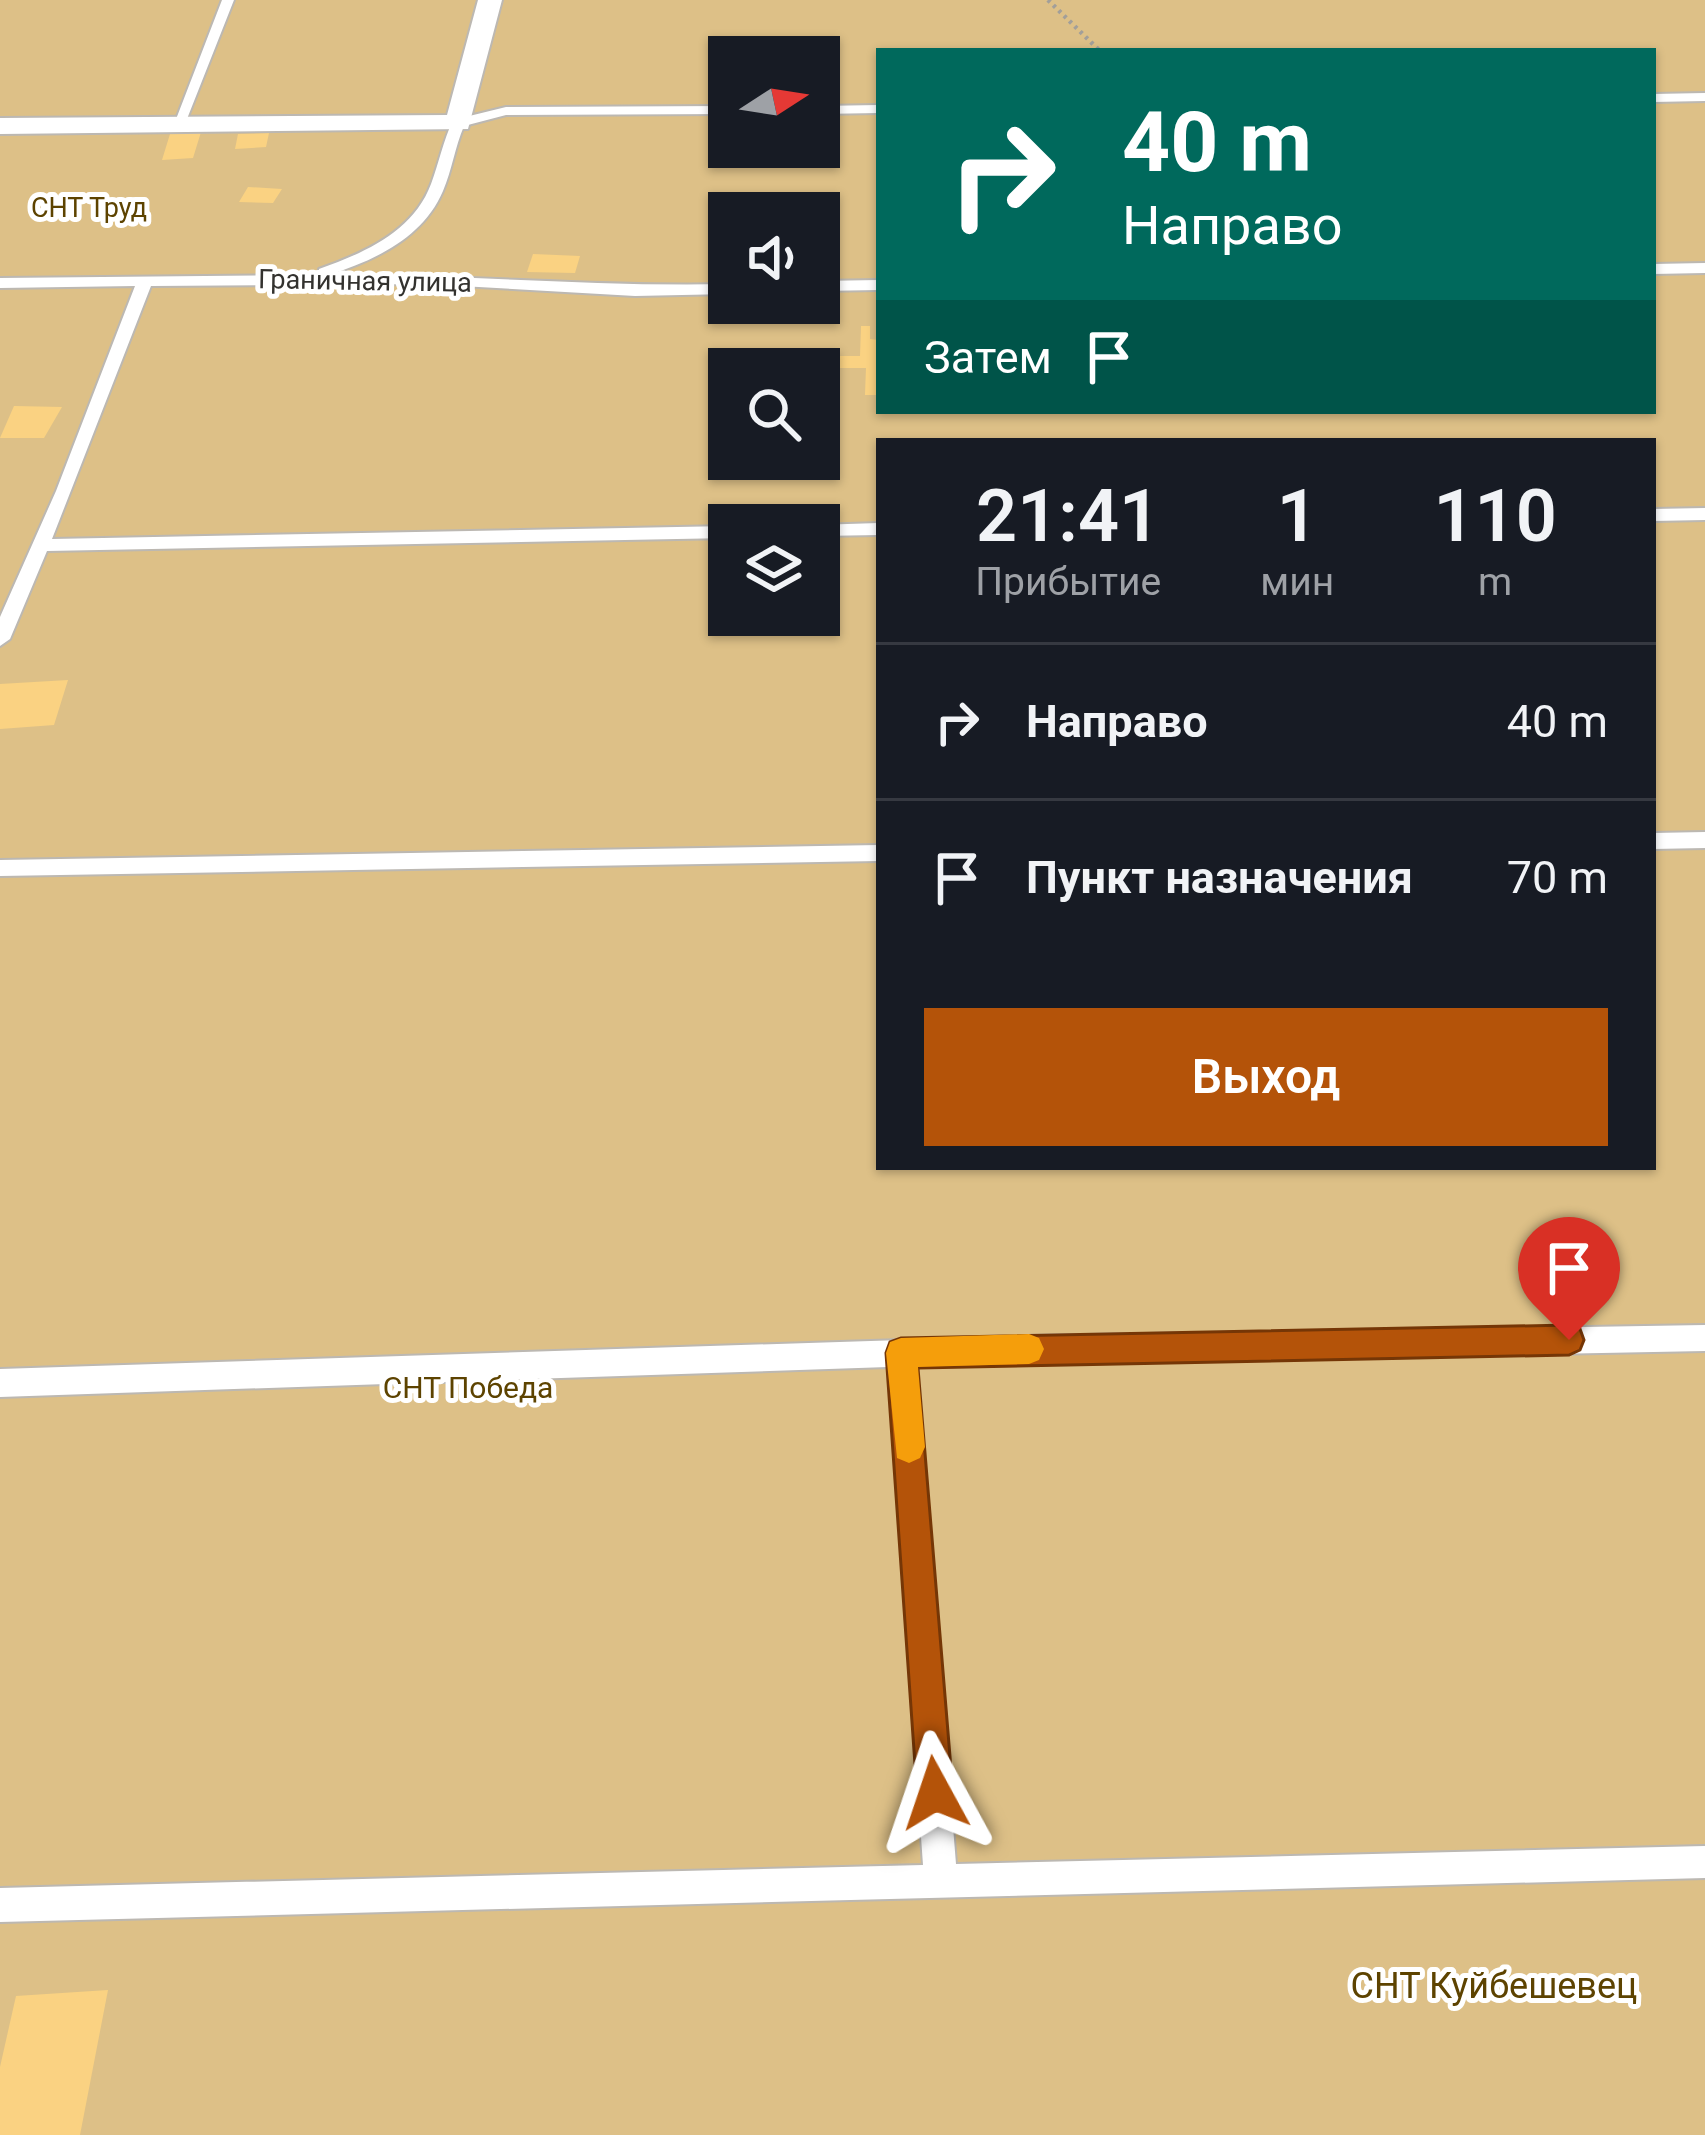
<!DOCTYPE html>
<html lang="ru">
<head>
<meta charset="utf-8">
<style>
  :root { --surface:#171b24; --page:#242831; --text:#f1f3f6; --muted:#9ea1a6; --line:#363941; --accent:#b45309 }
  body { margin:0; font-family:Roboto,sans-serif; background:var(--page); color:var(--text); height:100vh; display:flex; flex-direction:column; font-size:45px; white-space:nowrap }
  * { box-sizing:border-box; margin:0 }
  p { font-size:39px; color:var(--muted) }
  .icon { flex:none; width:66px; height:66px; fill:none; stroke:currentColor; stroke-width:2; stroke-linecap:round; stroke-linejoin:round }
  .map { position:relative; flex:1; overflow:hidden }
  .side { position:absolute; left:876px; top:438px; width:780px; height:732px; display:flex; flex-direction:column; background:var(--surface); border-radius:0px; box-shadow:0 3px 9px #0004 }
  .side>* { flex:none }
  .hud { position:absolute; left:876px; top:48px; width:780px; height:366px; border-radius:0px; box-shadow:0 3px 9px #0004; background:#00695c; color:#fff; overflow:hidden }
  .needle { width:78px; rotate:78deg }
  .controls { position:absolute; left:708px; top:36px; display:grid; gap:24px }
  .controls a { display:grid; place-items:center; width:132px; height:132px; border-radius:0px; background:var(--surface); box-shadow:0 3px 9px #0004; font-size:60px }
  .pin { position:absolute; display:grid; place-items:center; width:102px; height:102px; color:#fff; margin:-123px -51px; border-radius:50% 50% 50% 0; rotate:-45deg; box-shadow:0 0 12px #0007 }
  .pin .icon { rotate:45deg }
  .me { position:absolute; width:132px; margin:-66px; rotate:355deg; stroke-linejoin:round; filter:drop-shadow(0 0 9px #0008) }
  .turn { display:flex; align-items:center; gap:42px; height:252px; padding:0 48px; font-size:54px }
  .turn .icon { width:156px; height:156px; stroke-width:2.5 }
  .turn b { display:block; font-size:84px; line-height:102px }
  .then { display:flex; align-items:center; height:114px; padding:0 48px; background:#0003; gap:24px; font-size:45px }
  .eta { display:flex; justify-content:space-evenly; align-items:center; height:204px; text-align:center }
  .eta b { font-size:72px; font-weight:600; line-height:84px }
  .button { display:flex; gap:24px; margin-top:auto; padding:24px 48px }
  .button a { flex:1; height:138px; border-radius:0px; background:var(--accent); color:#fff; font-size:48px; font-weight:600; line-height:138px; text-align:center }
  ul { padding:0; list-style:none }
  li { display:flex; align-items:center; gap:36px; height:156px; padding:0 48px; border-top:3px solid var(--line) }
  li div { flex:1 }
  li b { display:block; font-size:45px }
  li em { font-style:normal }
  .map>svg:first-child { display:block }
</style>
</head>
<body>
<div class="map">
<svg width="1705" height="2135" viewBox="0 0 1705 2135">
  <rect width="100%" height="100%" fill="#f5f2eb"/>
  <path fill="#ddc087" fill-rule="evenodd" d="M0,0H1705V2135H0ZM879,51H1653V411H879ZM729,57H819V147H729ZM729,213H819V303H729ZM729,369H819V459H729ZM879,441H1653V1167H879ZM729,525H819V615H729Z"/>
  <path fill="#fad282" d="M201,132L193,158L162,160L170,134Z
    M269,133L266,147L235,149L238,134Z
    M248,187L282,189L273,203L239,202Z
    M533,254L580,256L575,273L527,272Z
    M861,326H870V339L879,340V395H865L866,368H839V356H860Z
    M14,406L62,407L44,438H0Z
    M68,680L54,725L0,729V684Z
    M108,1990L80,2135H0V2067L16,1996Z"/>
  <g fill="none" stroke-linecap="round" stroke-linejoin="round">
    <defs>
      <path id="service" d="M222,0H234L185,124L173,127Z
        M1705,93V101L1653,102V94Z
        M879,105V113L819,114V106Z
        M729,106V114L506,115L464,126C455,147 452,170 443,191C423,238 375,260 329,275C463,274 595,287 729,284V294L635,296L425,284L151,286L52,539L729,526V538L47,551L10,639L0,646V617L56,491L135,286L0,288V278L319,275V269C364,253 413,232 431,184C439,163 443,141 453,120L506,107Z
        M1705,263V273L1653,274V264Z
        M879,280V290L819,291V281Z
        M1705,508V520L1653,521V509Z
        M879,523V535L819,536L816,525Z
        M1705,832V848L1653,849V833Z
        M879,845V861L0,876V860Z
        M1705,1325V1351L916,1366L956,1864L1705,1846V1878L0,1922V1888L923,1865L888,1367L0,1397V1369L1023,1336Z"/>
      <path id="minor" d="M478,0H502L468,129L0,134V118L447,115Z"/>
    </defs>
    <use href="#service" stroke="#bcb8b2" stroke-width="4"/>
    <use href="#minor" stroke="#bcb8b2" stroke-width="4"/>
    <path stroke="#a29f9a" stroke-width="4.5" stroke-dasharray="3 4.5" stroke-linecap="butt" d="M1048,0L1100,51"/>
    <use href="#service" fill="#fff" fill-rule="evenodd"/>
    <use href="#minor" fill="#fff" fill-rule="evenodd"/>
  </g>
  <path fill="#b45309" stroke="#753606" stroke-width="3" d="M1569,1325L1580,1329L1584,1340L1580,1350L1569,1355L918,1368L953,1793L948,1806L935,1811L922,1806L917,1793L886,1353L890,1342L901,1338Z"/>
  <path fill="#f59e0b" d="M1029,1334L1039,1338L1044,1349L1039,1360L1029,1364L918,1367L925,1447L920,1458L909,1463L897,1458L886,1353L890,1342L901,1338Z"/>
  <g text-anchor="middle" dominant-baseline="central" stroke-width="10" stroke-linejoin="round" paint-order="stroke">
    <g font-size="27" fill="#5d4300" stroke="#fff">
      <text x="89" y="208">СНТ Труд</text>
    </g>
    <g font-size="27" fill="#33322f" stroke="#fff">
      <text transform="translate(365 281) rotate(1)">Граничная улица</text>
    </g>
    <g font-size="30" fill="#5d4300" stroke="#fff">
      <text x="468" y="1387">СНТ Победа</text>
    </g>
    <g font-size="36" fill="#5d4300" stroke="#fff">
      <text x="1494" y="1986">СНТ Куйбешевец</text>
    </g>
  </g>
</svg>
<div class="controls">
<a><svg class="needle" viewBox="-14 -14 28 28"><path d="M0-13l5 13h-10z" fill="#e53935"/><path d="M0 13l5-13h-10z" fill="#9ea1a6"/></svg></a>
<a><svg class="icon" aria-label="sound" viewBox="0 0 24 24"><path d="M4 9h4l5-4v14l-5-4H4zM17 9q2 3 0 6"/></svg></a>
<a><svg class="icon" aria-label="search" viewBox="0 0 24 24"><circle cx="10" cy="10" r="6"/><path d="M15 15l6 6"/></svg></a>
<a><svg class="icon" aria-label="layers" viewBox="0 0 24 24"><path d="M12 4l9 5-9 5-9-5zM3 14l9 5 9-5"/></svg></a>
</div>
<div class="pin" style="left:1569px;top:1340px;background:#d93025"><svg class="icon" aria-label="arrive" viewBox="0 0 24 24"><path d="M6 21V4h12l-3 4 3 4H6"/></svg></div>
<svg class="me" style="left:935px;top:1793px" viewBox="-20 -20 40 40"><path d="M0-17L14 15 0 8-14 15z" fill="#b45309" stroke="#fff" stroke-width="4"/></svg>
<div class="hud">
<div class="turn"><svg class="icon" aria-label="right" viewBox="0 0 24 24"><path d="M7 20v-9h11M14 6l5 5-5 5"/></svg><div><b>40 m</b>Направо</div></div>
<div class="then">Затем<svg class="icon" aria-label="arrive" viewBox="0 0 24 24"><path d="M6 21V4h12l-3 4 3 4H6"/></svg></div>
</div>
<section class="side">
<div class="eta">
<div><b>21:41</b><p>Прибытие</p></div>
<div><b>1</b><p>мин</p></div>
<div><b>110</b><p>m</p></div>
</div>
<ul>
<li><svg class="icon" aria-label="right" viewBox="0 0 24 24"><path d="M7 20v-9h11M14 6l5 5-5 5"/></svg><div><b>Направо</b></div><em>40 m</em></li>
<li><svg class="icon" aria-label="arrive" viewBox="0 0 24 24"><path d="M6 21V4h12l-3 4 3 4H6"/></svg><div><b>Пункт назначения</b></div><em>70 m</em></li>
</ul>
<div class="button"><a>Выход</a></div>
</section>
</div>
</body>
</html>
